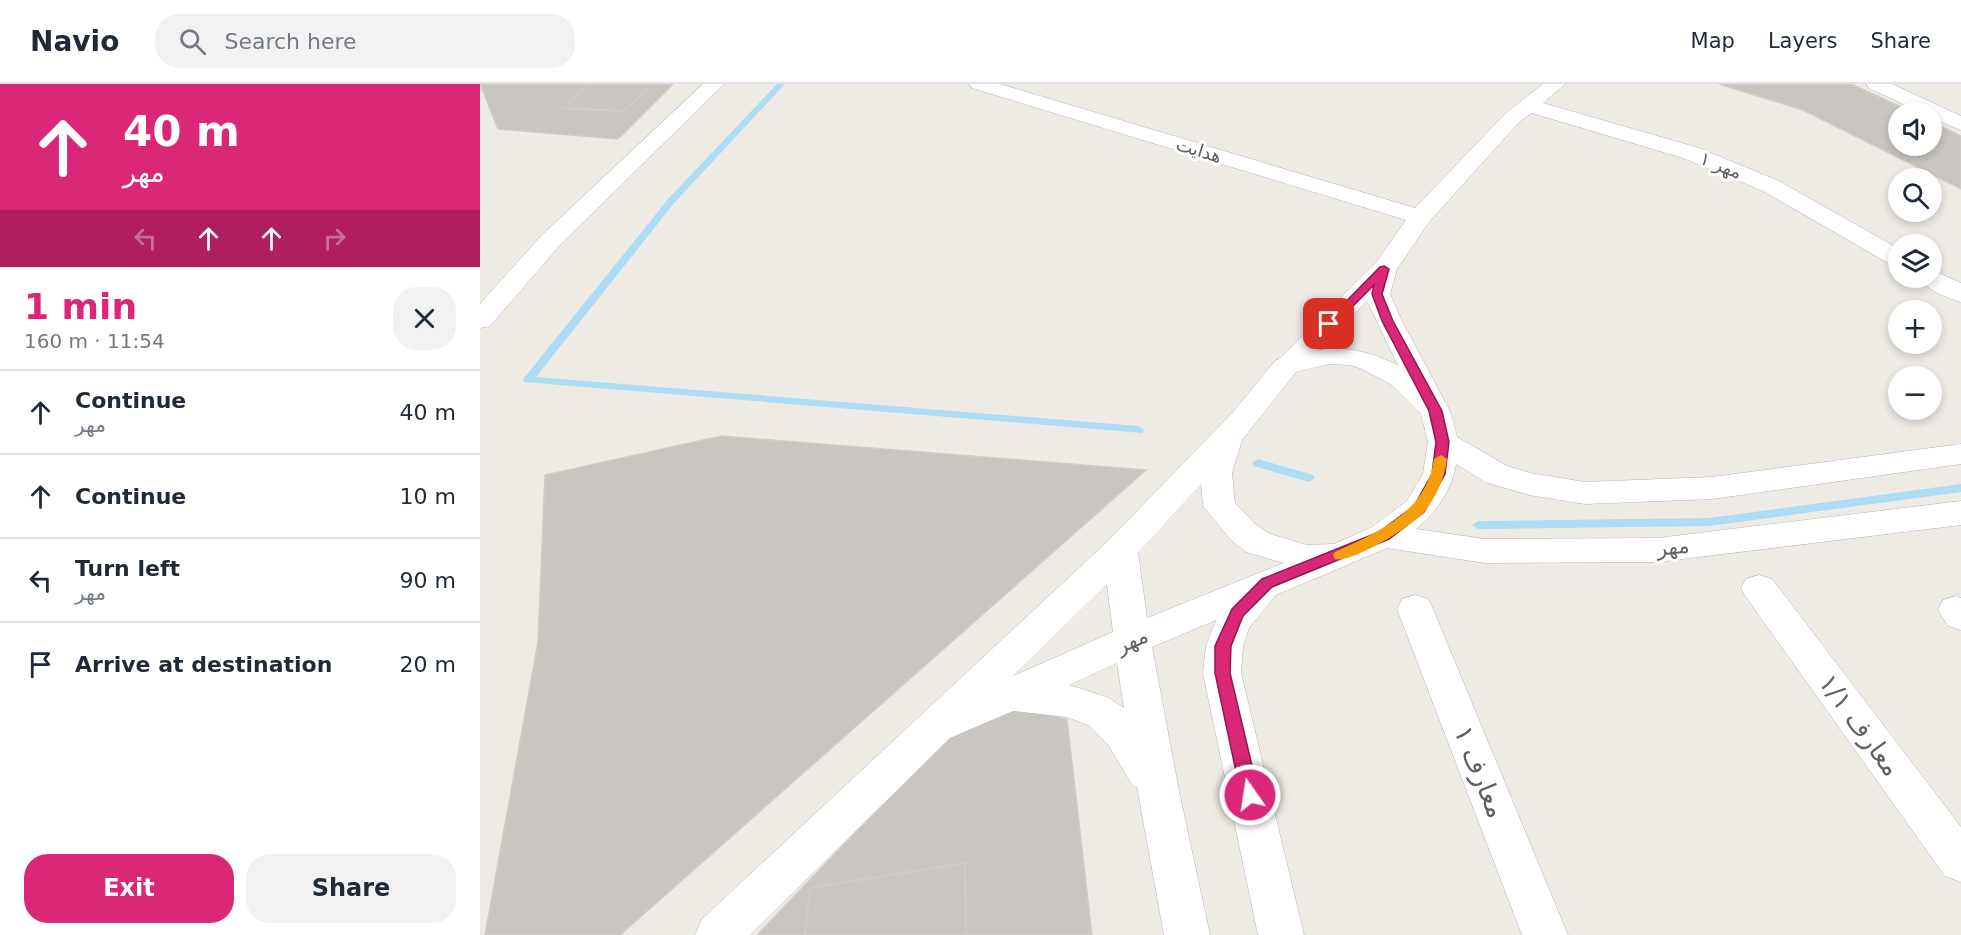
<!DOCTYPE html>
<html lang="en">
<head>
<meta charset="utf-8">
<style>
  :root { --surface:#fff; --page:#f2f2f3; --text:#1f2937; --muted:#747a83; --line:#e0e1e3; --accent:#db2777 }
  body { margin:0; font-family:"DejaVu Sans","Noto Sans Arabic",sans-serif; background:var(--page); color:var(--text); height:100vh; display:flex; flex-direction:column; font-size:22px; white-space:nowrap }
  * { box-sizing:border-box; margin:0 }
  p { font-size:20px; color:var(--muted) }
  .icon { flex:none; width:33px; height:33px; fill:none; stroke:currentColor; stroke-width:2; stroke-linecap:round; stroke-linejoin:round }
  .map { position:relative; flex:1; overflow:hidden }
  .sheet { display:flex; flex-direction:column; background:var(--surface); width:480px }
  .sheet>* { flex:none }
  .guide { background:#db2777; color:#fff; overflow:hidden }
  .fabs { position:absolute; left:1408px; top:18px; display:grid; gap:12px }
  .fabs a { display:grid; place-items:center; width:54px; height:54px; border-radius:50%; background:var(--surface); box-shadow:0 3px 9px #0003; font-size:30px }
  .pin { position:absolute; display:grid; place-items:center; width:51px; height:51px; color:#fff; margin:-26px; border-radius:12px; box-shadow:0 3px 9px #0006 }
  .me { position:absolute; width:66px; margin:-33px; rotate:347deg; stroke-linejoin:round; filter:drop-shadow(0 0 4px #0008) }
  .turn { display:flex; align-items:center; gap:21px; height:126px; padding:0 24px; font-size:27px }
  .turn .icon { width:78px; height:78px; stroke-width:2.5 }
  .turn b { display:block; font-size:42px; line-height:51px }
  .lanes { display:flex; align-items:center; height:57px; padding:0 24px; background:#0003; justify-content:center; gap:30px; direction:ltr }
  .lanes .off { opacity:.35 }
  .round { display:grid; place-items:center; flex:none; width:63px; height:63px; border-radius:24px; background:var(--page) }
  .head { display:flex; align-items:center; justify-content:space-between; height:102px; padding:0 24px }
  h1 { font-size:36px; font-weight:800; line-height:45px; color:var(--accent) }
  .primary-button { display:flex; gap:12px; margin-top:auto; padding:12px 24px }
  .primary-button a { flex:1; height:69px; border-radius:24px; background:var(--accent); color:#fff; font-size:24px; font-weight:800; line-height:69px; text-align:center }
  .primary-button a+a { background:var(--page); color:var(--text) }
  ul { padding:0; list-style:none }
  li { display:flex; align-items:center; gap:18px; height:84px; padding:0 24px; border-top:2px solid var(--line) }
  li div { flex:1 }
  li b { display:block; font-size:22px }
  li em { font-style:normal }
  header { display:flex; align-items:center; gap:36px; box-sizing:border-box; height:84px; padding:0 30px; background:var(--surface); border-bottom:2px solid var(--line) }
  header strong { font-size:28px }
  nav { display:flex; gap:33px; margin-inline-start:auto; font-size:21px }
  .search { width:420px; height:54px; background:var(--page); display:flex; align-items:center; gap:15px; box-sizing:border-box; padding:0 21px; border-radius:24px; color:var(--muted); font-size:22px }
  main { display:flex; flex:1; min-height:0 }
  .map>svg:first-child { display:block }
</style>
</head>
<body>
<header>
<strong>Navio</strong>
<div class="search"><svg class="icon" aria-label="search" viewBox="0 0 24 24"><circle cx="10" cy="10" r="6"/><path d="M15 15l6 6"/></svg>Search here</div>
<nav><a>Map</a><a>Layers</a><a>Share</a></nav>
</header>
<main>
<section class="sheet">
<div class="guide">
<div class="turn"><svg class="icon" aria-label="ahead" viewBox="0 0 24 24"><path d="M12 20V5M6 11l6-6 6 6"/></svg><div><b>40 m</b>مهر</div></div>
<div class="lanes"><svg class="icon off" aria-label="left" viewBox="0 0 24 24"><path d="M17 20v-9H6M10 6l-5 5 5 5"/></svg><svg class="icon" aria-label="ahead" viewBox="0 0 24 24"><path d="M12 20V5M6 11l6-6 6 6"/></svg><svg class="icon" aria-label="ahead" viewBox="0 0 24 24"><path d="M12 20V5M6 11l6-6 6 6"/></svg><svg class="icon off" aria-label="right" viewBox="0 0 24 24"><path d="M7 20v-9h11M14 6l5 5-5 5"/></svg></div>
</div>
<div class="head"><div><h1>1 min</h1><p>160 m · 11:54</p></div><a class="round"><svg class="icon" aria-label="close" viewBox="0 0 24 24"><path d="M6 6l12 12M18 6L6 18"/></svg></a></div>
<ul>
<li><svg class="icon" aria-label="ahead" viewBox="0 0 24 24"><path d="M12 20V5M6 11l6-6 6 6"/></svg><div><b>Continue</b><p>مهر</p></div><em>40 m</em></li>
<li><svg class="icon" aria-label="ahead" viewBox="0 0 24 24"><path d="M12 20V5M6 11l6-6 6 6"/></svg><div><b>Continue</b></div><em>10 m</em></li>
<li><svg class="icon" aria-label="left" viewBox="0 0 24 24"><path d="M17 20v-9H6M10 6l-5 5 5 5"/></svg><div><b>Turn left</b><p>مهر</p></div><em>90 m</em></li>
<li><svg class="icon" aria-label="arrive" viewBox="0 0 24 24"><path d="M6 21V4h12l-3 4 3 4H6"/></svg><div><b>Arrive at destination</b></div><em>20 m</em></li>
</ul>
<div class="primary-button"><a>Exit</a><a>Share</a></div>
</section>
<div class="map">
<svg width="1481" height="851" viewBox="0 0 1481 851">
  <rect width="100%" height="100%" fill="#eeebe5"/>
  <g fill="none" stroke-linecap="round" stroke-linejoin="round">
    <path fill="#addcf6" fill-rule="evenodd" d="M297,0H305L195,118L56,293L658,342L664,346L662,349L44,298L43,296L44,294L189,114Z
      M778,375L833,391L835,394L829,398L774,382L772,379Z
      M1481,400V408L1229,442L998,445L992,441L998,437L1229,434Z"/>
  </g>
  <path fill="#c9c6c2" stroke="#d2ccc4" stroke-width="1.5" d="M0,0H193L138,55L18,45Z
    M111,0H174L143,27L81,24Z
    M1239,0H1371L1432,28H1419V62H1452V38L1481,52V105L1323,26Z
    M241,352L666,386L140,851H5L58,558L65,391Z
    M532,623L587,635L612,851H277L468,652Z
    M485,779L486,851H325L330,804Z"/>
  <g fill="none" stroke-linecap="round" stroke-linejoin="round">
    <defs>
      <path id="street" d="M489,0H520L935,124L1026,29L1063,0H1085L1063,19L1219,64L1299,97L1419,165V183L1410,180L1283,107L1203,74L1052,29L1040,37L949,138L917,185L910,210L922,237L970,327L966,334L955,336L944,334L940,327L887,217L816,288L806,291L796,288L792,282L895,180L926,136L492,4Z
        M1386,0H1412L1481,32V46L1452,34V28H1440L1389,4Z
        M1452,186L1481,199V218C1467,214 1447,206 1439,194H1452Z
        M1279,491L1292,495L1481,743V798L1465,792L1266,513L1261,504L1266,495Z
        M935,511L948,515L953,525L1088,851H1042L917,525L922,515Z
        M1476,512L1481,514V546L1468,542L1458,526L1463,516Z"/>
      <path id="secondary" d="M223,0H244L79,162L10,242L0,244V220L61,152Z
        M849,264C889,265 921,278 950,305C956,312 965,318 969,326C973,334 975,344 977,353L1027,382L1050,389L1105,398L1232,393L1481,360V380L1232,415L1105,420L1049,411L1005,398L976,380C973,404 955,430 936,445L1005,455L1178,454L1481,417V441L1178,478L1005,479L907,464L796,511L769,544L763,562L761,589L824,851H778L723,589L726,562L736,536L672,563L699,707L730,851H684L657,703L653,702L629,662L610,642L587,633L533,627L470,654L270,851H215L222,835L628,457L754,327L796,276ZM849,280L870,281L882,285L912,301L941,330L948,358L943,390L927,417L892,443L854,460L827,461L790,450L775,440L755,419L752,389L762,356L816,288ZM721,400L723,422L751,456L766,468L804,479L667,534L658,469ZM627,500L633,548L533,592ZM637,579L644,624L627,613L589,601Z"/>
    </defs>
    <use href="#street" stroke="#b0b3b6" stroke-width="1"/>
    <use href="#secondary" stroke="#b2b5b8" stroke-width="1"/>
    <use href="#street" fill="#fff" fill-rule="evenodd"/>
    <use href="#secondary" fill="#fff" fill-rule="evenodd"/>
  </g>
  <path fill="#db2777" stroke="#8e194d" stroke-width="1.5" d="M904,182L909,185L902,210L913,237L962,327L969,358L965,390L944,428L909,455L792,503L763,532L751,562L750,589L779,711L776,716L770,718L764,716L761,711L735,589V562L752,525L782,495L899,448L934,422L952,390L956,358L949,327L902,237L892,210L894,201L853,242H845L844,240L900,183Z"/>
  <path fill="#f59e0b" d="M961,371L967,375C965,393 956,413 945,427C934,441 871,480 855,475L853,471L855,468C898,448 947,428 954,375Z"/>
  <g text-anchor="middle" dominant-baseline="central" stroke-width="6" stroke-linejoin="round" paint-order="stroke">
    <g font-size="18" fill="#5d6164" stroke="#fff">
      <text transform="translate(719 66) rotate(17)">هدایت</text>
      <text transform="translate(1241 81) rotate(22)">مهر ۱</text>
    </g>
    <g font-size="21" fill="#5d6164" stroke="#fff">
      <text transform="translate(1193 463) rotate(-6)">مهر</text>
      <text transform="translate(652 557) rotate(-24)">مهر</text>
    </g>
    <g font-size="26" fill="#5d6164" stroke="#fff">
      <text transform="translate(1380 641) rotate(54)">معارف ۱/۱</text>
      <text transform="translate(1000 688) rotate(68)">معارف ۱</text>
    </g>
  </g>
</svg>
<div class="fabs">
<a><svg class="icon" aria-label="sound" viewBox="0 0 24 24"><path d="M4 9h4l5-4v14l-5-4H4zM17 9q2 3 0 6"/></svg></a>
<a><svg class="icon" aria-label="search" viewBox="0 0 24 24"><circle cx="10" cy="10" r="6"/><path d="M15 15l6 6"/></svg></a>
<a><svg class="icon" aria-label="layers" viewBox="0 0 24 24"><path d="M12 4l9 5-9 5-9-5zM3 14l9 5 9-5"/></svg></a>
<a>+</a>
<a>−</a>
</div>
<div class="pin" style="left:849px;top:240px;background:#d93025"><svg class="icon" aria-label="arrive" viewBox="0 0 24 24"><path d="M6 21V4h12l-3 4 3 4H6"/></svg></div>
<svg class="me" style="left:770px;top:711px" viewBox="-20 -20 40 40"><circle r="17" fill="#db2777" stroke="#fff" stroke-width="3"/><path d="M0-11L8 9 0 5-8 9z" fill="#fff"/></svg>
</div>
</main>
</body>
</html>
